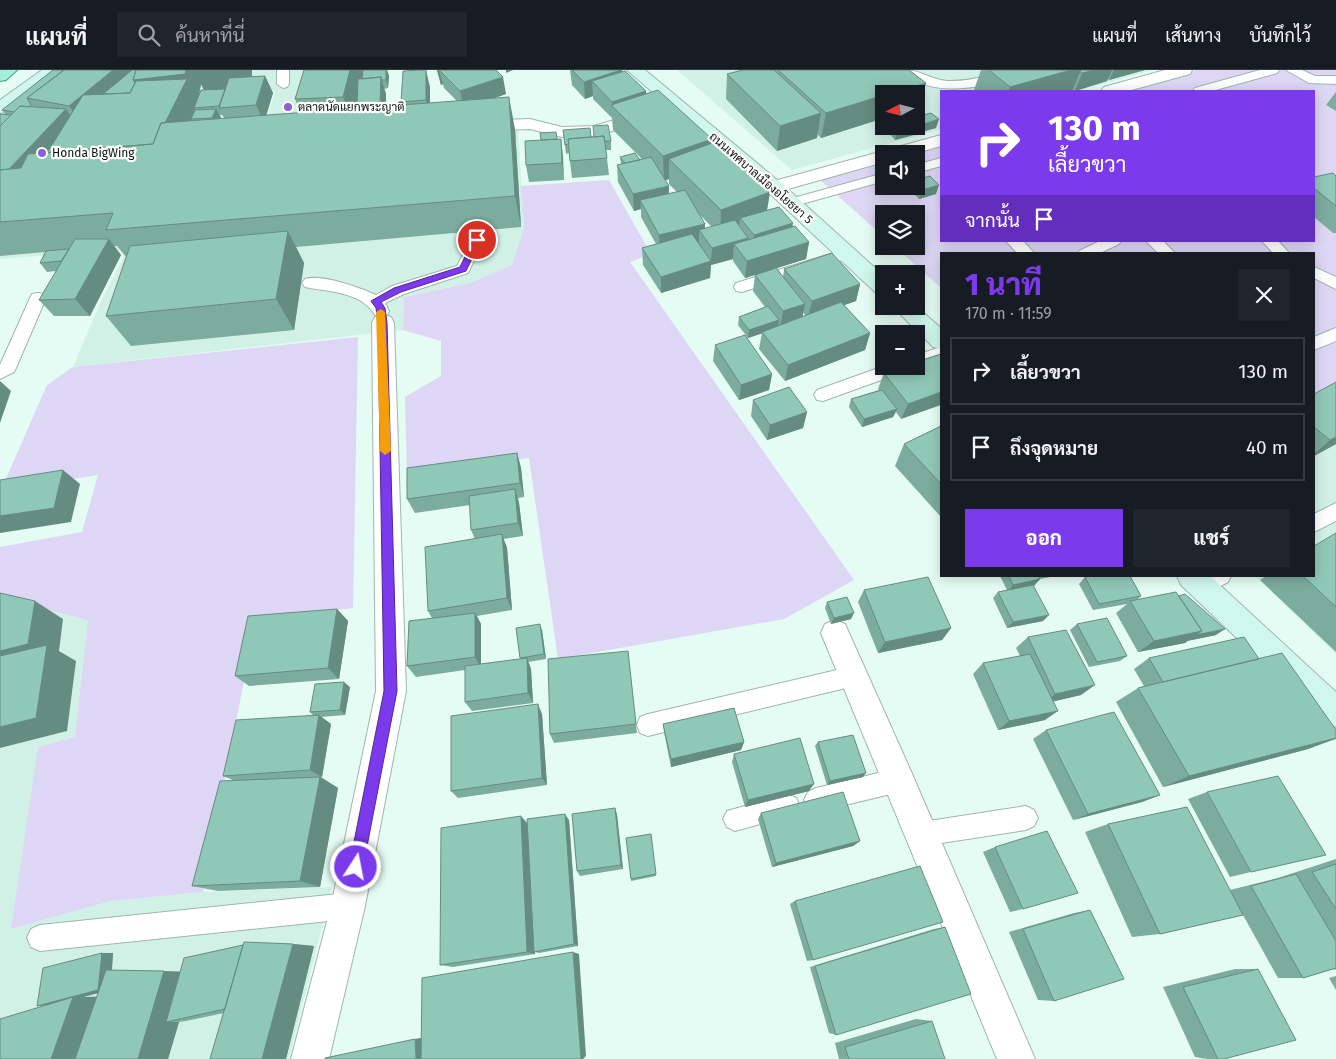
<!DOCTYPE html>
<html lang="th">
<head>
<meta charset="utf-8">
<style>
  :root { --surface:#171b24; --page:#20242c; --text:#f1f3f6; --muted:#9ea1a6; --line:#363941; --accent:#7c3aed }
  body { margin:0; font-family:"Fira Sans",Sarabun,sans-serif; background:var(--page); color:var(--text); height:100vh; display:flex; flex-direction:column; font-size:19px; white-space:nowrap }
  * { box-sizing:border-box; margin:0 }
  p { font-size:16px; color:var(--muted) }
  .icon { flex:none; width:28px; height:28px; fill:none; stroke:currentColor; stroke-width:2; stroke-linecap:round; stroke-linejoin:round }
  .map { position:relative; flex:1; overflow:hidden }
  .drawer { position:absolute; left:940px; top:182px; width:375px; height:325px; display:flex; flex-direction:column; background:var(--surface); border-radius:0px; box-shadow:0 2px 12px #0003 }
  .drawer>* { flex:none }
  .hud { position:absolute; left:940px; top:20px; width:375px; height:152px; border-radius:0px; box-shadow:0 2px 12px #0003; background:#7c3aed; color:#fff; overflow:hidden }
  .needle { width:32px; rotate:263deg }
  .controls { position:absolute; left:875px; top:15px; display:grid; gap:10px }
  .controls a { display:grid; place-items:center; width:50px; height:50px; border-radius:0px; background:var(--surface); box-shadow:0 2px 12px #0003; font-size:25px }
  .pin { position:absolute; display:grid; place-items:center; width:42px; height:42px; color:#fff; margin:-21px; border:2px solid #fff; border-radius:50%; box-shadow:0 1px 5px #0007 }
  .me { position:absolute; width:55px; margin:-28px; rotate:11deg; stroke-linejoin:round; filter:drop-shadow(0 0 4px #0008) }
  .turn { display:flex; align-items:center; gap:18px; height:105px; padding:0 25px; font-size:22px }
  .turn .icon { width:65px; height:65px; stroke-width:2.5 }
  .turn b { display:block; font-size:35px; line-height:42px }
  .then { display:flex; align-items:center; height:48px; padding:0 25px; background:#0003; gap:10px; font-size:19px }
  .round { display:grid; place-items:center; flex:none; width:52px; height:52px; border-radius:0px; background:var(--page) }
  .headline { display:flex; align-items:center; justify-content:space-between; height:85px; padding:0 25px }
  h1 { font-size:30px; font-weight:800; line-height:38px; color:var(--accent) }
  .button { display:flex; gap:10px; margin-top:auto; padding:10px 25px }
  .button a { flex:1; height:58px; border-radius:0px; background:var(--accent); color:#fff; font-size:20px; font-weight:800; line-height:58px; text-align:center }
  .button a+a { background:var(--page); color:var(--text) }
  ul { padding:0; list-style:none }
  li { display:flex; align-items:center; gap:15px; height:68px; margin:0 10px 8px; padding:0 15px; border:2px solid var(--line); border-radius:0px }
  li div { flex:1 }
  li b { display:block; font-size:19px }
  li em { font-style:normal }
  header { display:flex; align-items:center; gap:30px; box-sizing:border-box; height:70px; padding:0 25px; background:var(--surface); border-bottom:1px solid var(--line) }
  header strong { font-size:24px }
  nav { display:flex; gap:28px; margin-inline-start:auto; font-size:18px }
  .search { width:350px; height:45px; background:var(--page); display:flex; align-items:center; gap:12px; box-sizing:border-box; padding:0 18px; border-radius:0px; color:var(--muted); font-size:19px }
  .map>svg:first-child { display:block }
</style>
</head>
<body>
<header>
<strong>แผนที่</strong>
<div class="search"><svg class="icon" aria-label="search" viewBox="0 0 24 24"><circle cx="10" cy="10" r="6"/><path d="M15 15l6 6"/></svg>ค้นหาที่นี่</div>
<nav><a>แผนที่</a><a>เส้นทาง</a><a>บันทึกไว้</a></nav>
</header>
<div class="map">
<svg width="1336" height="989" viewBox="0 0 1336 989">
  <rect width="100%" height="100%" fill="#e4fcf4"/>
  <path fill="#d1f1e7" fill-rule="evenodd" d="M85,0H366L356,53L264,59L275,21L204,26L179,83L518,56L524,158L512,195L470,213L404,227L403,260L73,297L101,231L128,179L0,189V71Z
    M677,0H1153L1076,21H941V59L792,100ZM884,24H916V56H884Z
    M1336,316V584L1255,506H1314V328Z
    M21,533L88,549L75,667L11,859L111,831L203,822L332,817L289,989H0V538Z"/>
  <path fill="#ddd6f5" d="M1197,0H1336V316L1314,328V184H941V218L894,176H916V144H884V167L818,108L884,89V116H916V84H902L941,73V171H1314V21H1122Z
    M609,110L651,184L630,192L854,510L784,549L558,589L529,388L407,405L405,327L441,306V271L403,260L404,227L470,213L512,195L524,158L521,116Z
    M358,267L353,538L256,549L203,822L111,831L11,859L38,677L75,667L88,550L21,533L0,538V477L82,462L98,405L1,420L47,315L73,297Z"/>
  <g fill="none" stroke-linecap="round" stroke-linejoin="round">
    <defs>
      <path id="lane" d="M277,0H289V14L287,17L283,18L277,14Z
        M904,0C922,0 930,10 948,11C972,12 994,3 1017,0C1024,0 1033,0 1040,0L1038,3C1003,11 931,35 904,0Z
        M1260,0H1279L1277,3L1212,21H1193L1195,18Z
        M1286,0H1302L1315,6H1336V14L1309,13Z
        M941,88V96L916,103V95Z
        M884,103V111L791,137L786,136L784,133L786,130Z
        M477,165L482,167L484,170L468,203L404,224L385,233L389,241L387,245L381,247L375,245C362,223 333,222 310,218L305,217L302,213L305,209C322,204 359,217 376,225L392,216L457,196L472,167Z
        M1006,171H1023L1035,184H1018Z
        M1100,171H1121L1119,174L1098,184H1077L1079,181Z
        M1146,171H1163L1176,184H1159Z
        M1262,171H1278L1290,184H1274Z
        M846,179L851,181L854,184L851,187L742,222L736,221L734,217L736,213Z
        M1314,197L1336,207V219L1314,208Z
        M38,223L44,224L46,228L16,298L14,302L0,309V295L30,228L32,224Z
        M1336,258V271L1314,280V267Z
        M941,277V289L916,298L911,297L909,300L823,331L817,330L814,325L817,320L884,296H916V285Z
        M1336,433V451L1314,462V444Z
        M1203,506H1231L1228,512L1202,526L1195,523L1192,517L1195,511Z
        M854,596L862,599L865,606L862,613L854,616L648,666L640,663L637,655L640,647L648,644Z
        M899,698L907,702L911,710L907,718L899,722L816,742L808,738L804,730L808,722L816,718Z
        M788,724L796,728L800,736L796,744L735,761L727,757L723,749L727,741Z
        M1026,736L1034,740L1038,748L1034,756L1026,760L922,776L913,773L910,764L913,755L922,752Z
        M348,823L357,827L361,836L357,845L348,849L40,881L31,877L27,868L31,859L40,855Z"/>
      <path id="street" d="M1165,0H1192L1190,4L1128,21H1101L1104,17Z
        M648,40L654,41L657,45L654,49L595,66L562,67L530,59L477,61L471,60L468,56L471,52L477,51L530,49L562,57L594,56Z
        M941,65V76L913,84H884V92L774,123L767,121L764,117L767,113Z
        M383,245L391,247L394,253L406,621L365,836L329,989H291L331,836L376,621L372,253L375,247Z
        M835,550L845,554L910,699L1035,989H997L821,563L825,554Z"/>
      <path id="secondary" d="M42,0H61L6,42L0,43V30Z
        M627,0H645L781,113L884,206V225L876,223L767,121Z
        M892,236H916L941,258V279L933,277Z
        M1177,506H1210L1336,622V657L1325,652L1181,515Z"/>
      <path id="primary" d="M0,0H17L6,10L0,11Z"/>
    </defs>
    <use href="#lane" stroke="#9fb5ae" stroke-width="2"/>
    <use href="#street" stroke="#9fb5ae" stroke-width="2"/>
    <use href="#secondary" stroke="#9fb5ae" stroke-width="2"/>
    <use href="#primary" stroke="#469c86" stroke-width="2"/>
    <use href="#lane" fill="#fff" fill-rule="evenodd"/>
    <use href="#street" fill="#fff" fill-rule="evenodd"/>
    <use href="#secondary" fill="#d0f7ed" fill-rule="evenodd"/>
    <use href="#primary" fill="#a2efdc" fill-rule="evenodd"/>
  </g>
  <path fill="#7cac9d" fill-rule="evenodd" d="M53,0H252V6H265L273,23L266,45L301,43L295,29L304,0H387L389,6L388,18L384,19L386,24V36L402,35L401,32L430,17V33L457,31L444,18L443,14L441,15L437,0L506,24L494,28L515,59L521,157L296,177L304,193L294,260L131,276L106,246L126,187L117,176H114L121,185L90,246H54L39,230L56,201L47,202L40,193L45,182L0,186V44H5L2,40ZM201,14L204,20L199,25ZM219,45H222L224,48L220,49L221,47Z
    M570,0H622L623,2L646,23L712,69V73L770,122L767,140L793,156L809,172L806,189L777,198L783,207L784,199L860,214L856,231L844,235L870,263L865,280L785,311L759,279L762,263L748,268L738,255L739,247L765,237L753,221L755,205L745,208L733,191V189L711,195L710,208L661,223L643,195L642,178L656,174L641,147V139L634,141L618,112L617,95L621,94L620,87L642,89L613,60L612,48L593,29V26L585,29L572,15ZM669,109V114L677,122L669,124V116L665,110ZM699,144L712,157L705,159V154ZM803,242L806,246L802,247Z
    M743,0H909L926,13L919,38H916V24H884V48L821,68L817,64V68L777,81L726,29L727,4Z
    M981,0H1145L1109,10L1108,9L1107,11L1075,21L1073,19L1072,21H976L974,20Z
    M1336,22V41L1326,35Z
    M916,47L936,58L921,62L918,60L917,64L895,70L888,62L889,56H916Z
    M563,60L591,67L611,71V80H606L609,105L572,108L569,83L566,84Z
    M557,69H561L564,110L529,112L526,95Z
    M1336,106V163H1333L1314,147V107Z
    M916,110L936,124L919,129L910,120L911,116H916Z
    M715,275L772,304L769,320L739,330L713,291Z
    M941,284L901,349L896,342L893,347L862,357L849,337L851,329L879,320L878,319L884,303Z
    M1314,324L1336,374L1314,386Z
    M753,330L807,342L803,358L767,370L751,346Z
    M941,356V447L895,396L904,374Z
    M517,383L521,398L524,427L518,428L519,433L523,466L503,469L507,478L512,540L477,546L481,554V594L520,589L516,558L542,560L546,589L528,592L531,599L533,633L472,641L465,632V600L416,607L407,596L432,548L428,541L475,469L471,460L470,435L415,443L407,429Z
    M1336,463V582L1260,510L1266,506H1314Z
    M1000,506H1056L1040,509L1033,516L1043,551L1007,558L993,528L998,522L1007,520Z
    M1085,507L1141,526L1137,530L1179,526L1216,565L1187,571L1185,573L1138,582L1116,543L1127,534L1093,540L1079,514Z
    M864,520L951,558L942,570L878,583L858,532Z
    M827,532L851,549L831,554L825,538Z
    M337,539L348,551L339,609L249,616L235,606Z
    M1077,554L1127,586L1120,591L1089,597L1070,560Z
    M1028,567L1081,625L1053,631L1045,650L998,660L973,604L983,593L1020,586L1016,578Z
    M628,581L637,663L554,673L550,664Z
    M1149,588L1259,589L1336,660V669L1308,679L1163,717L1116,632L1138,618L1144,616L1134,599Z
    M350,617L345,645L321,647L331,654L322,707H321L338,718L320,817L218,821L192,816L233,710L223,706L313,645L310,642Z
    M542,644L547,715L458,728L451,721Z
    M663,654L744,672L741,680L671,697L664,662Z
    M1046,660L1160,725L1142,732L1073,750L1033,669Z
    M818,672L863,707L827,715L815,676Z
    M734,684L809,721L745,737L732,692Z
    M1207,722L1251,802L1230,807L1188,729Z
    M615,738L617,745L623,799L580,806L577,801Z
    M761,743L860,771L853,776L772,797L758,749Z
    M521,746L528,754L569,750L578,876L539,883L535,882V884L453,897L440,895Z
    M1108,754L1230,820L1278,808L1336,789V900L1334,899L1303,908H1278L1243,845L1160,864L1132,867L1085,762Z
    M651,764L656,806L631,811V809Z
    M995,777L1023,839L1010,842L983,782Z
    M795,831L813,890L807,891L790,834Z
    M1090,840L1054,931L1038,930L1009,862L1074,843Z
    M945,857L836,965L829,963L810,897L934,859Z
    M293,874L314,876L286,989H210L224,943L186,951L179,952L168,989H0L45,935L113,883L112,901L180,902ZM98,923L97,927H83Z
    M1235,899H1258L1224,989H1207L1195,987L1163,917Z
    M1336,906V920L1329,908Z
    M916,949L932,951L945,989H839L835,973Z"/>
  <path fill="#658c80" d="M113,0H252L251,18L206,24L201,14L198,29L194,38L196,42L191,49L192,51L86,61L69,36Z
    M350,0H364L352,52L343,27Z
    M386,0H387L389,6L388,18L386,10Z
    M426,0L430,17V48L426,30Z
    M437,0H482H439L443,14L441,15Z
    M506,0H513L506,3Z
    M621,0H622L623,17L592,11L593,26L585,29L584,12Z
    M1071,0H1081L1072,21H1009L1010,17Z
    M1095,0H1112L1107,11L1075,21L1082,3Z
    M1114,0H1145L1109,10Z
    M265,6L273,23L264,53L256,35Z
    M381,7L386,24L385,52L380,35Z
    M503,7L506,24L464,39L460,21Z
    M926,13L919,38H916V24H889Z
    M646,21V38L613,36L612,32Z
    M884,25V48L821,68L826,43Z
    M509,27L515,59L521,157L515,126Z
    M66,39L83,64L55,95L4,105Z
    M216,39L221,47L218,54L215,52L212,48Z
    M821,43L817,68L777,81L780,56Z
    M939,49L936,58L921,62L924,54Z
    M920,55L917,64L895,70L898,61Z
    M561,69L563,86L564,110L562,93Z
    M712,69L710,94L669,89V109L664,111L663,86Z
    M939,115L936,124L919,129L922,120Z
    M669,116V133L640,130L641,139L634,141L633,124Z
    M770,122L766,146L740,148L739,157L720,165L721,140Z
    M793,153L791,170L752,182L754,165Z
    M705,154L704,167L699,160V172L660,182L659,165Z
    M288,161L304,193L294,260L276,229Z
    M748,168L746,185L734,174L733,189L711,195L710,208L661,223V207L711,191L712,178Z
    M109,169L121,185L90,246L75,229Z
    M809,172L806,189L745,208L747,191Z
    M860,214L856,231L808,248L812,231Z
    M805,234L802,250L780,257L783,241Z
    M779,250L778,258L748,268L749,260Z
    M870,263L865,280L785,311L788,295Z
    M772,304L769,320L739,330L741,315Z
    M0,311L11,321L0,353Z
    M941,322V335L901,349L908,334Z
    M897,339L893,347L862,357L864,349Z
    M807,342L803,358L767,370L770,355Z
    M1336,367V374L1314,386V384L1330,370Z
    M517,383L521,398L524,427L520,413Z
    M63,400L80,414L71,452L0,463V446Z
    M515,419L519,433L523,466L518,453Z
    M502,464L507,478L512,540L507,528Z
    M1040,509L1034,516L1008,521L1013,515Z
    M35,531L63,549L59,581L76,591L67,661L0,678V581Z
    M337,539L348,551L339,609L328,598Z
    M475,543L481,554V598L475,587Z
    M854,543L851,549L831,554L834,548Z
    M1049,545L1043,551L1007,558L1013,552Z
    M540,554L542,560L546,589L544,584Z
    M951,558L942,570L878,583L885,572Z
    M1225,559L1216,565L1187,571L1196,565Z
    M1202,561L1185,573L1138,582L1154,571Z
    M527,588L531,599L533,633L528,623Z
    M344,612L350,617L345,645L340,640Z
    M1095,615L1081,625L1043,634L1055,624Z
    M538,634L542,644L547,715L542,708Z
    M1058,641L1045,650L998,660L1009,651Z
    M319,645L331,654L322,707L310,700Z
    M1336,668L1308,679L1163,717L1189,706Z
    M744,672L741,680L671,697V689Z
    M866,703L863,707L827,715L830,711Z
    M320,707L338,718L320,817L300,811Z
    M814,714L809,721L745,737L748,730Z
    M1160,725L1142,732L1073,750L1088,744Z
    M615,738L617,745L623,799L621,795Z
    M565,744L569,750L578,876L574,874Z
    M521,746L528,755L535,884L527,882Z
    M860,771L853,776L772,797L776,793Z
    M293,874L314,876L286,989H262Z
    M573,882L579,884L586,986L583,989H581Z
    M102,883H113L110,920L83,927L117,926L95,989H51L50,935L37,936Z
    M164,901L193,902L166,952H179L168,989H138Z
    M426,967V989H416L415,969Z"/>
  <path fill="#90c8b7" stroke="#658c80" d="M53,0H64L27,28L31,35L29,37L20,36L14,42L2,40Z
    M64,0H113L69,36L27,28Z
    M132,0H136L133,10L135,13L130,23L103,24Z
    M136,0H186L185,4L133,10Z
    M304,0H350L343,27L295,29Z
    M363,0H386V10H382L381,7L362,9Z
    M420,0H426V30L401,32L403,1Z
    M439,0H496L503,7L460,21Z
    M572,0H621L584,12Z
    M743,0H774L821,43L780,56L727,4Z
    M778,0H909L926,13L889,24H884V25L826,43Z
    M989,0H1071L1010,17Z
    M1081,0H1095L1082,3L1080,2Z
    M625,1L646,21L612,32L592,11Z
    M265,6L256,35L219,38L229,8Z
    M381,7L380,35L357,37L358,9Z
    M187,9L165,53H161L153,74L47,83L83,25L130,23L136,11Z
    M225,19L219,36L194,38L201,20Z
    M658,20L712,69L663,86L611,35Z
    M509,27L515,126L106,160L113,143L0,152V100L21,98L28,84L153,74L161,53Z
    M20,36L66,39L9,99L0,100V56Z
    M216,39L212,48L191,49L195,40Z
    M931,43L939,49L924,54L916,47Z
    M0,44L11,45L0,56Z
    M916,51L920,55L916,56Z
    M608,55L611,71H605L604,66L594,67L593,56Z
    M893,56H915L898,61Z
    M590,58L591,67L568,69L569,74L565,75L563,60Z
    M556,62L557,69L541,70L540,63Z
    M604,66L607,88L570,91L568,69Z
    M561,69L562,93L526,95L525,71Z
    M715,72L770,122L721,140L669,89Z
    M635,83L640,90L625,93L620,87Z
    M651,87L669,116L633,124L617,95Z
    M1333,103L1336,106V136L1314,118V107Z
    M930,106L939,115L922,120L916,114V110Z
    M685,120L705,154L659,165L640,130Z
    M779,137L793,153L754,165L740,148Z
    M735,150L748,168L712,178L699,160Z
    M795,156L809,172L747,191L734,174Z
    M288,161L276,229L106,246L130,176Z
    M692,164L711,191L661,207L642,178Z
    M75,169H109L75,229L39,230Z
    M69,179L61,191L40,193L46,181Z
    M832,183L860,214L812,231L784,199Z
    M776,198L805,234L783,241L755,205Z
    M841,232L870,263L788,295L762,262Z
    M768,236L779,250L749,260L739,247Z
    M745,265L772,304L741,315L715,275Z
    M941,284V322L908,334L884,303L904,296H916V292Z
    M1336,312V367L1330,370L1314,357V324Z
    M789,317L807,342L770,355L753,330Z
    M882,320L897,339L864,349L851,329Z
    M941,356V414L904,374Z
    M517,383L520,413L407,429V398Z
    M63,400L54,438L0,446V410Z
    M515,419L518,453L471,460L469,426Z
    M1336,463V537L1303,506H1314V476Z
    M502,464L507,528L428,541L425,477Z
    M1009,506H1038L1040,509L1013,515Z
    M1093,506H1130L1141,526L1099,534L1085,507Z
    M928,507L951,558L885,572L864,520Z
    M1033,515L1049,545L1013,552L998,522Z
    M1176,522L1202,561L1154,571L1130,531Z
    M0,523L35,531L28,574L0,581Z
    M1185,524L1225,559L1196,565L1202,561L1179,526Z
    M847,527L854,543L834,548L827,532Z
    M337,539L328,598L235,606L248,546Z
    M475,543V587L407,596L409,551Z
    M1107,548L1127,586L1097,592L1077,554Z
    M540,554L544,584L520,588L516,558Z
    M1066,560L1095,615L1055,624L1028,567Z
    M1244,567L1259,589L1163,612L1149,588Z
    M47,575L36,648L0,657V586Z
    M628,581L636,654L550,664L548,589Z
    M1282,583L1336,660V668L1189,706L1138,618Z
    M1030,584L1058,641L1009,651L983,593Z
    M527,588L528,623L465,632V596Z
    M344,612L340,640L310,642L315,614Z
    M538,634L542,708L451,721V646Z
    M734,638L744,672L671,689L663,654Z
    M1114,642L1160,725L1088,744L1046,660Z
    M319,645L310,700L223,706L236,650Z
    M853,665L866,703L830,711L818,672Z
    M800,668L814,714L748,730L734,684Z
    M1278,706L1326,785L1251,802L1207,722Z
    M320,707L300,811L192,816L220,711Z
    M843,722L860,771L776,793L761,743Z
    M1187,737L1243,845L1160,864L1108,754Z
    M615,738L621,795L577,801L572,744Z
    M565,744L574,874L534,882L527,749Z
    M521,746L527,882L440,895L441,758Z
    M1047,761L1078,823L1023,839L995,777Z
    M651,764L656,804L631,809L626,768Z
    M1336,794V839L1312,802Z
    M920,796L943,852L813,890L795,831Z
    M1296,804L1336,871V898L1303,908L1251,816Z
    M1090,840L1124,909L1054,931L1023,859Z
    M945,857L971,924L836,965L815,896Z
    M244,872L293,874L262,989H210Z
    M243,875L225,939L166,952L184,888Z
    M573,882L581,989H421L422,908Z
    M102,883L98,920L37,936L43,898Z
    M1258,899L1296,970L1224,989H1218L1183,917Z
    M106,900L164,901L138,989H75Z
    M73,927L51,989H0V949Z
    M932,951L945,989H849L845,977Z
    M415,969L416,989H325V988Z"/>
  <path fill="#7c3aed" stroke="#51269a" d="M477,167L481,170L466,201L401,222L381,232L385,238L387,253L397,621L363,797L361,802L356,804L351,802L349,797L384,621L378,253L376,238L371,231L394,218L460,197L473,170Z"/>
  <path fill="#f59e0b" d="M381,239L385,242L391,381L385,385L380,381L376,242Z"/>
  <g fill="#8a60db" stroke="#fff" stroke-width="2">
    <circle cx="288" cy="37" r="5"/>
    <circle cx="42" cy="83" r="5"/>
  </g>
  <g text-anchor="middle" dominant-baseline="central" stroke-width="4.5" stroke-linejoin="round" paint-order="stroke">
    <g font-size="12" fill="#0d1513" stroke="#fff" text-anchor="start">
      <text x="298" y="37">ตลาดนัดแยกพระญาติ</text>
      <text x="52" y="83">Honda BigWing</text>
    </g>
    <g font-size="12" fill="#0d1513" stroke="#fff">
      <text transform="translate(761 108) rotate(41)">ถนนเทศบาลเมืองอโยธยา 5</text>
    </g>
  </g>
</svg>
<div class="controls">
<a><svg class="needle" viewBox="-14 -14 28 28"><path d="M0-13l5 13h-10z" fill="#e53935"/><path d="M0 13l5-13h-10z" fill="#9ea1a6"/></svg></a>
<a><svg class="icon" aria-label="sound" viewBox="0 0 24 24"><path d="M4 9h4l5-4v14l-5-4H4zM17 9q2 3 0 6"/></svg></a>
<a><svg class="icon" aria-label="layers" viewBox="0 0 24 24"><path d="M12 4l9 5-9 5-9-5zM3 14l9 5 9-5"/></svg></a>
<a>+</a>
<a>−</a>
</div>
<div class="pin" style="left:477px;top:170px;background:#d93025"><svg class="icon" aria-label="arrive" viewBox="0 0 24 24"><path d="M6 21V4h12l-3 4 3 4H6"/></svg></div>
<svg class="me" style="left:356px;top:797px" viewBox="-20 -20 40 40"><circle r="17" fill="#7c3aed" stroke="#fff" stroke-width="3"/><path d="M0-11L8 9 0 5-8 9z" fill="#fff"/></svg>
<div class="hud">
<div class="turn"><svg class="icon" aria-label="right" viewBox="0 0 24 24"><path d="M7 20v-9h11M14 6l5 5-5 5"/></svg><div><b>130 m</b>เลี้ยวขวา</div></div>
<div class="then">จากนั้น<svg class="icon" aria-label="arrive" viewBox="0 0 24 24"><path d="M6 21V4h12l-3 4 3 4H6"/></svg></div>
</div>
<section class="drawer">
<div class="headline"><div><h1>1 นาที</h1><p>170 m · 11:59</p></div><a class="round"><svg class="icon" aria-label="close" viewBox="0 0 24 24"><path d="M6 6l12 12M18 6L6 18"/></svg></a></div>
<ul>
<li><svg class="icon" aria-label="right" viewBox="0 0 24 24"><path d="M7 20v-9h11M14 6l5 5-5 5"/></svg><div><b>เลี้ยวขวา</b></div><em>130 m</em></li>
<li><svg class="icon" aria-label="arrive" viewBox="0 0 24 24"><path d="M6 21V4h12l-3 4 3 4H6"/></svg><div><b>ถึงจุดหมาย</b></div><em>40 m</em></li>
</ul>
<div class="button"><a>ออก</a><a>แชร์</a></div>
</section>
</div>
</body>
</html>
